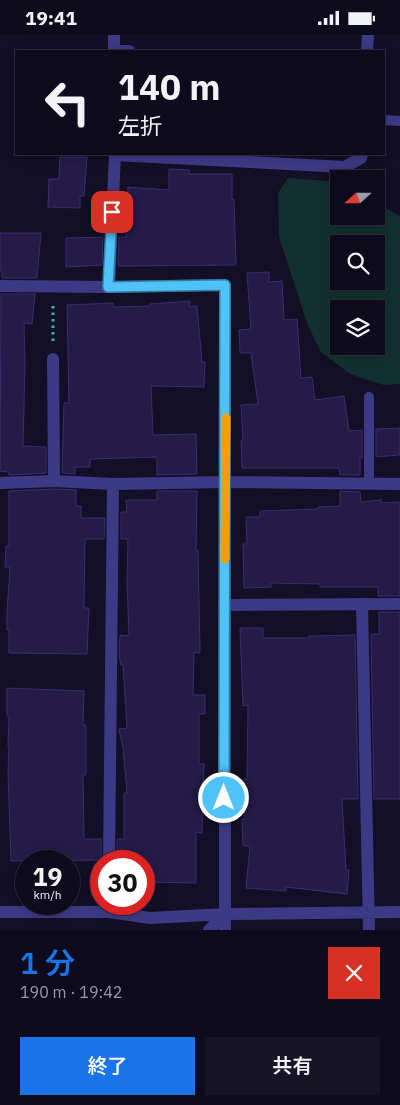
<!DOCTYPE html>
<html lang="ja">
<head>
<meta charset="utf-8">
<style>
  :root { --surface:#0e0b1c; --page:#171425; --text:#f1f3f6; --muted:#9b9ba3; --line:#2e2b3b; --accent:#1a73e8 }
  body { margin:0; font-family:"IBM Plex Sans","Noto Sans JP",sans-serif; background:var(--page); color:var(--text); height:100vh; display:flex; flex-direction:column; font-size:19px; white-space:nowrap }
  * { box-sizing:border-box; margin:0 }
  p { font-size:16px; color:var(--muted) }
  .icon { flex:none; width:28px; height:28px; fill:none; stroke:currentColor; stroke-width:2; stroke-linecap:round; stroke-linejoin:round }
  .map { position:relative; height:895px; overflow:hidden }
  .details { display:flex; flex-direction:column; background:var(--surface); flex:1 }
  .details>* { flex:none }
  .hud { position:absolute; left:15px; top:15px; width:370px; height:105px; border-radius:0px; box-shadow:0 2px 12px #0003,0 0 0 1px var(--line); background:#0e0b1c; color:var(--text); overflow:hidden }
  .needle { width:32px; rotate:249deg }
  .fabs { position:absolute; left:330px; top:135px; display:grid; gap:10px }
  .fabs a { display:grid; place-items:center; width:55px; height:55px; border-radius:0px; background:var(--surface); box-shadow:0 2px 12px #0003,0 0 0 1px var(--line); font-size:25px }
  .speed { position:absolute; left:15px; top:815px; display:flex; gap:10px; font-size:25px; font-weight:700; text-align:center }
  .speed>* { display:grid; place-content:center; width:65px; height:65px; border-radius:50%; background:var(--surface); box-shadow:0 2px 12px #0003,0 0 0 1px var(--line); line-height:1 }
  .speed small { font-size:12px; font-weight:400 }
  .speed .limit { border:8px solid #d22; background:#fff; color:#111 }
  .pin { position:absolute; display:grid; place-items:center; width:42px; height:42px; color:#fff; margin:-21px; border-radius:10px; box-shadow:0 2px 8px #0006 }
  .me { position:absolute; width:55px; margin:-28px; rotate:0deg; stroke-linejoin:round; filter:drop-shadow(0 0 4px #0008) }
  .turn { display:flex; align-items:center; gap:18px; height:105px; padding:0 20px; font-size:22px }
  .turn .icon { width:65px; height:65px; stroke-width:2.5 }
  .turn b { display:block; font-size:35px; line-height:42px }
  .round { display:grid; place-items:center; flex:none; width:52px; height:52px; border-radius:0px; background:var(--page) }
  .overview { display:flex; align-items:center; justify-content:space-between; height:85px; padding:0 20px }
  h1 { font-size:30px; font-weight:600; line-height:38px; color:var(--accent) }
  .primary-button { display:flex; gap:10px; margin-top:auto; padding:10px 20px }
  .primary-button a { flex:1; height:58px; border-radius:0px; background:var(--accent); color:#fff; font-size:20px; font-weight:600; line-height:58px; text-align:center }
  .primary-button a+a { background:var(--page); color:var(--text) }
  .status { display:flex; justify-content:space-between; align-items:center; height:35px; padding:0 25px; background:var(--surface); direction:ltr }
  .status svg { height:14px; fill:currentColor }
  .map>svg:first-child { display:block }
</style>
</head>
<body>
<div class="status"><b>19:41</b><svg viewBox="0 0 49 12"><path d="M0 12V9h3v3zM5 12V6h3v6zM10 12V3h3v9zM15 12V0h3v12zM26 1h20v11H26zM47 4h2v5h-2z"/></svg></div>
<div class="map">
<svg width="400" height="895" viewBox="0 0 400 895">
  <rect width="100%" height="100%" fill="#130f26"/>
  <path fill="#12302f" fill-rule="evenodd" d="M288,143L339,147V181H376V168L400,181V349L384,350L350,339L320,316L307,288L279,202L278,158ZM339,209H376V246H339ZM339,274H376V311H339Z"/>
  <path fill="#241b47" stroke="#3b2d73" d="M60,122H87L84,161H80V173L48,172L49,144H59Z
    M169,134L189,135V139H232V164H234L236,230L118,231L119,202H126L128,152L169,155Z
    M0,198H41L37,243H2V236H0Z
    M103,202L102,230L66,232V203Z
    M269,237V247L282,246L284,285L297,284L301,343L312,342L315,365L344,361L349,396L362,395V423H360V440H340L339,433H242L241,405H243L241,370L258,369L251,318H240L239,295L251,294L247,238Z
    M1,259H35L32,289L24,288L25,328L23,411L46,412V438L9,440V437L0,436Z
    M190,266V272L197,271L202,327H205L204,352L151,351L153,400L196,399L197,439L157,440V422L90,424V432H75V439L62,438L64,368H69L67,270L113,268V272L150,271V269Z
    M400,393V420L376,422V394Z
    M54,454L76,455V471H81V483H105L104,504H85L84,573H89L87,619L9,618V595H7V578L10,532H5L6,511H9V456Z
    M157,456H197L196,516L198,515L200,618L194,617L193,660H205V679H199V729H204L202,798L196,797V848L144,847V826L117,825V804H124V758H127L123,713L119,694L127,693L123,630H121L119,620L120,600L129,601L127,548L128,504H121V477H127L126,465H157Z
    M340,456L360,457L361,467L381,465V468L400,467V561H378V552H320V549L271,548V552L244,553L243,509H247L246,482H260V476L318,474V472L340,471Z
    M379,577H400V764H374L371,599H379Z
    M240,593H263V603H309V601L355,600L358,764H342L346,835H349L347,859L286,852V856L246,853L250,811H243L242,784H245L244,744H247L248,670L243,671Z
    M7,653L84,656L83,690H86V740H83L84,804H101V825L11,826L8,738L9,711H8L9,681H7Z"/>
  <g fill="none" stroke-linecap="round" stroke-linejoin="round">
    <path stroke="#2fb8b0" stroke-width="3" stroke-dasharray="2.5 4" stroke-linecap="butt" d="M53,306V269"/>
    <path stroke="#3d3a85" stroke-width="10" d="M384,85L400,86
      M369,449V362"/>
    <path stroke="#3d3a85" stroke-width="12" d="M114,0V16
      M114,16H129
      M367,16L368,0
      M115,120L345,132L361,123L362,119
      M0,251L109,252L225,250V895
      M109,252L115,119
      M53,324L54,446
      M0,448L54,446L113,449L226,447L400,449
      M362,569L369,895
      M224,570L400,569
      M109,826L113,449
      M0,877H109L150,883L225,879
      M209,895L225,879L400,877"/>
  </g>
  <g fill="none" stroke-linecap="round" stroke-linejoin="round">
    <defs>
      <path id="route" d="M112,177L108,252L225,250L224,763"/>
    </defs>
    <use href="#route" stroke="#337fa1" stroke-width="12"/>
    <use href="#route" stroke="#4fc3f7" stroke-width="9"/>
    <path stroke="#f59e0b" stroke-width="9" d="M225,524L226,383"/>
  </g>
</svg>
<div class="fabs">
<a><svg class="needle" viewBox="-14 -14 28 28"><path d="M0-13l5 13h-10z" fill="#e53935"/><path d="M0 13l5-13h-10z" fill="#9b9ba3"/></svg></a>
<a><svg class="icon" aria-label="search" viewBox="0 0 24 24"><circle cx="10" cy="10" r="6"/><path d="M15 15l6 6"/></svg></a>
<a><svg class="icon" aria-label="layers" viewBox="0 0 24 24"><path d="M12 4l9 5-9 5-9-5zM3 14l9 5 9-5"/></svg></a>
</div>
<div class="speed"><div>19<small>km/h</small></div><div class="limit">30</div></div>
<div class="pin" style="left:112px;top:177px;background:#d93025"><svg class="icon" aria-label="arrive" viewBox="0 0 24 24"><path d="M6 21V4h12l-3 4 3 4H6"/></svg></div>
<svg class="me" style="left:224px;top:763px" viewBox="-20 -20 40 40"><circle r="17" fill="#4fc3f7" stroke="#fff" stroke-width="3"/><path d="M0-11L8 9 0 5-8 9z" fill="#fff"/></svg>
<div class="hud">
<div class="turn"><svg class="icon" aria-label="left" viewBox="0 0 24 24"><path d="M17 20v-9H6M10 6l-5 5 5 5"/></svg><div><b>140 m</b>左折</div></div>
</div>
</div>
<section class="details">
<div class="overview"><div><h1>1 分</h1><p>190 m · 19:42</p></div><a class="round" style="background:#d93025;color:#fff"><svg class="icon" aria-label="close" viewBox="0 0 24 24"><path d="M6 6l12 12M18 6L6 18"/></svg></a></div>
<div class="primary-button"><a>終了</a><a>共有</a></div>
</section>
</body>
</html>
